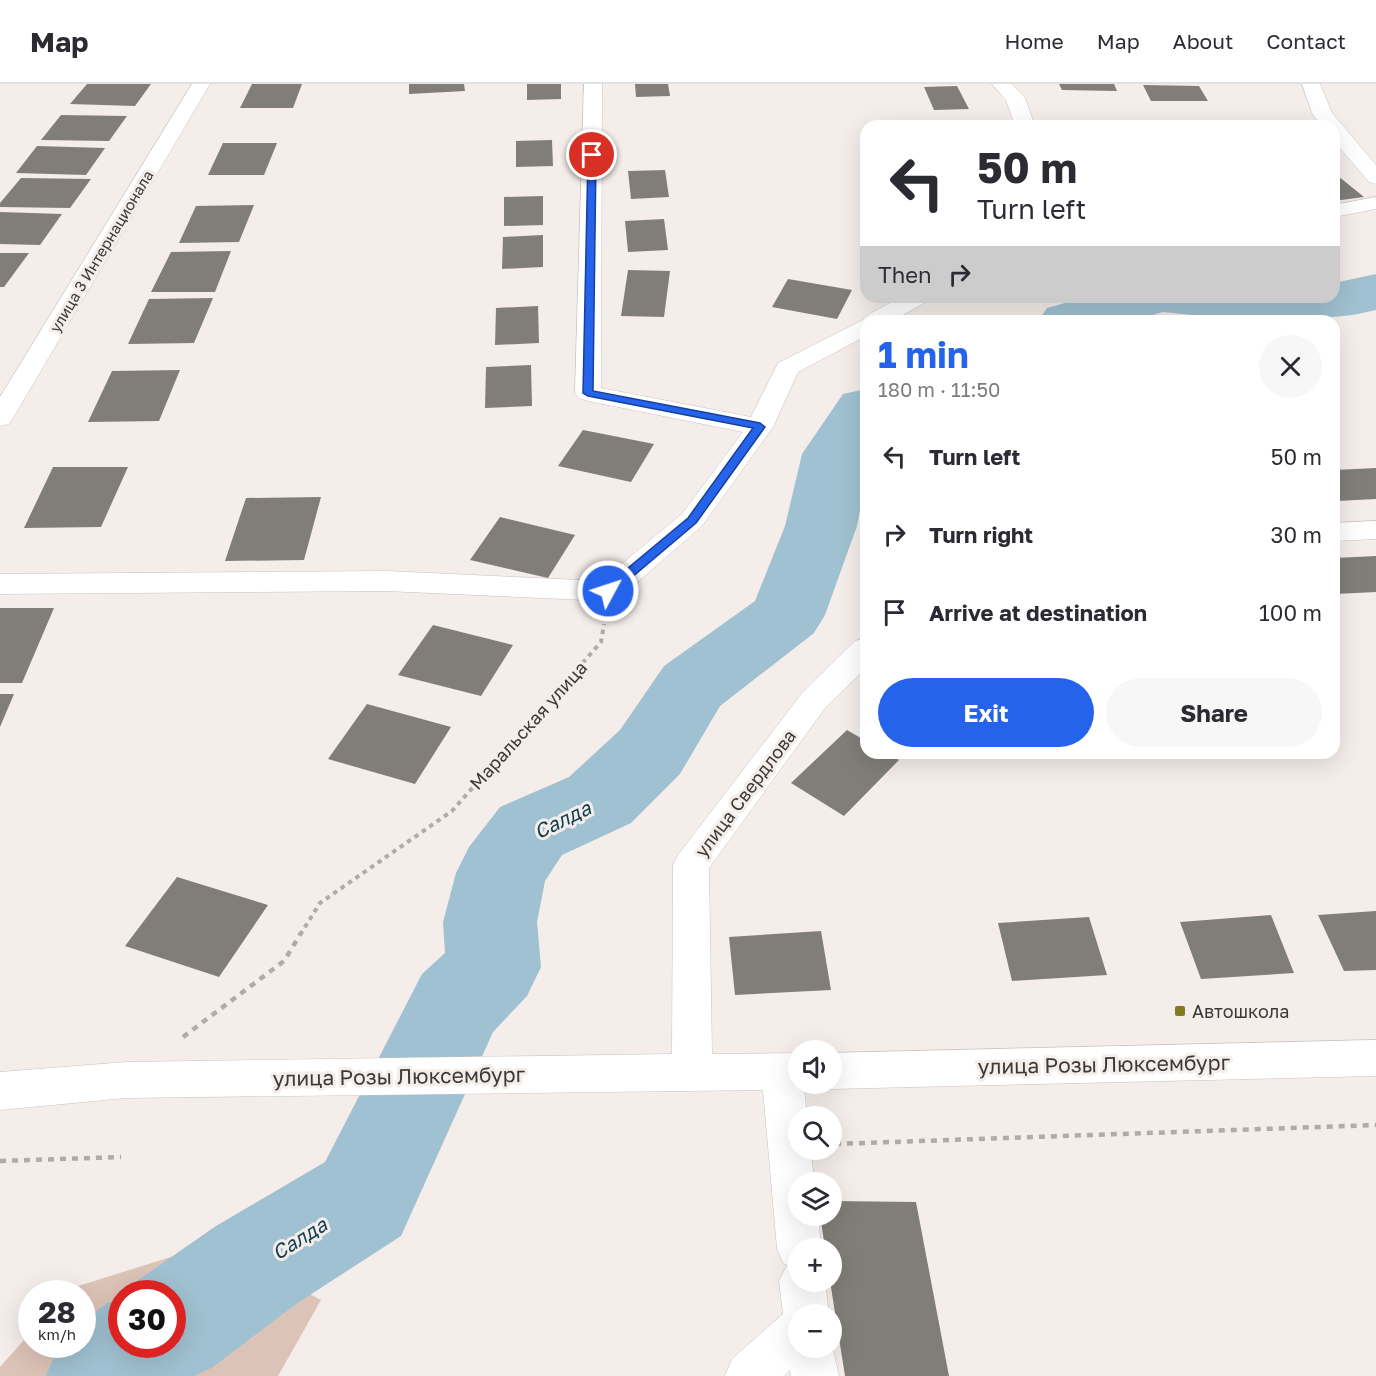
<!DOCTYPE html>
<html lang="en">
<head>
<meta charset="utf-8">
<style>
  :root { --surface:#fff; --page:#f7f7f7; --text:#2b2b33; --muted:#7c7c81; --line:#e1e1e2; --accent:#2563eb }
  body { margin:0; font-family:"Golos Text",sans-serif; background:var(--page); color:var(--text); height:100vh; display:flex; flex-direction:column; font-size:22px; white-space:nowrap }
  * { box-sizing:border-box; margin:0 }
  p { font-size:20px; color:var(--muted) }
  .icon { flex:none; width:33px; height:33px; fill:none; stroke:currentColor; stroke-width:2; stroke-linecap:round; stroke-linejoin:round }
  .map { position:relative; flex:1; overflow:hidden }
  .sheet { position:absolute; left:860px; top:231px; width:480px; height:444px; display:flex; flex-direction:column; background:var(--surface); border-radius:18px; box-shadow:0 6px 24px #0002 }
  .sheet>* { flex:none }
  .top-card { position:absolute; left:860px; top:36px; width:480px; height:183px; border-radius:18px; box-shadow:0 6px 24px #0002; background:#fff; color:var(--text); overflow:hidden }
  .controls { position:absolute; left:788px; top:956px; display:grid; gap:12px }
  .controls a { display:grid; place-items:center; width:54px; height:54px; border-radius:50%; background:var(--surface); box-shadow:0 6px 24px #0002; font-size:30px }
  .speed { position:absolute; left:18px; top:1196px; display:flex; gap:12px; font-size:30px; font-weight:700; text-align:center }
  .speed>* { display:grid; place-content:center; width:78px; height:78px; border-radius:50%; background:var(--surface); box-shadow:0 6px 24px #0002; line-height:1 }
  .speed small { font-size:15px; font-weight:400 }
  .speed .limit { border:9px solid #d22; background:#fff; color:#111 }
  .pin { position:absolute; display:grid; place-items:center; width:51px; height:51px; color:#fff; margin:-26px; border:3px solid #fff; border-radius:50%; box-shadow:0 2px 6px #0007 }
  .me { position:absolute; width:66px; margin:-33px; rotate:50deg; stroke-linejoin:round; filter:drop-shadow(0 0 4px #0008) }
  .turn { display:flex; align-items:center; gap:21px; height:126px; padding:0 18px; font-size:27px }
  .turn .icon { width:78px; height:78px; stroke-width:2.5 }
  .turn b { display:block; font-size:42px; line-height:51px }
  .then { display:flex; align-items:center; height:57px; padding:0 18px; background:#0003; gap:12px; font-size:22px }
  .round { display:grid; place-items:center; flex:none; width:63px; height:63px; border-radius:32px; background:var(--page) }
  .overview { display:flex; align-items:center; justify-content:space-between; height:102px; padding:0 18px }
  h1 { font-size:36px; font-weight:700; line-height:45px; color:var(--accent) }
  .cta { display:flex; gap:12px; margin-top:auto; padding:12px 18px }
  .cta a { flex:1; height:69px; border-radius:36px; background:var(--accent); color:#fff; font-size:24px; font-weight:700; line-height:69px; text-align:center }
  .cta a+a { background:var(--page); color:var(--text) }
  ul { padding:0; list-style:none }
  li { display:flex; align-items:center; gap:18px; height:78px; padding:0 18px }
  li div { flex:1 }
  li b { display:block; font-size:22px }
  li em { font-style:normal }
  header { display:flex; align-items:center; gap:36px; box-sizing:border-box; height:84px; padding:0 30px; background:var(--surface); border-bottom:2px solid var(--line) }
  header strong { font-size:28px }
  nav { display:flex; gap:33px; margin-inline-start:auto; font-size:21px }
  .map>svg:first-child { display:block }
</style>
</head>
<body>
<header>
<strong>Map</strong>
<nav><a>Home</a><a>Map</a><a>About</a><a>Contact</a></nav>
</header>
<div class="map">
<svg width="1376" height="1292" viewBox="0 0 1376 1292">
  <rect width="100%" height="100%" fill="#f4edea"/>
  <path fill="#dcc3b7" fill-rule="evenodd" d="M190,1167L256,1181L321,1216L278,1292H0V1283L31,1248L32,1260H82V1209H67L72,1204ZM122,1209H172V1260H122Z"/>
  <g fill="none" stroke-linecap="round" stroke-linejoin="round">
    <path fill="#a0c1d1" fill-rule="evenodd" d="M1376,190V226L1353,231L1302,236L1222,234L1163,228L1133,237H1038L1047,224L1087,213H1334V199Z
      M866,305V393L857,442L825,531L814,549L720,622L680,690L631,739L562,771L545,797L537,838L541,883L527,912L493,948L401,1152L296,1220L213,1283L194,1292H46L59,1260H82V1237L108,1219L122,1213V1260H172V1209H128L131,1201L216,1142L325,1078L422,890L445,869L443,838L456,789L469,763L500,723L569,693L620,646L664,582L755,517L785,442L802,370L843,310Z"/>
  </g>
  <path fill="#817e79" d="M87,0H151L135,22L70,20Z
    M252,0H302L293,24H240Z
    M409,0H464L465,7L409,10Z
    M527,0H561V15L527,16Z
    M635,0H668L670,12L636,13Z
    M1059,0H1114L1117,7L1062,6Z
    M1143,1L1199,2L1208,17H1151Z
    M957,2L969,25L934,26L924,3Z
    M61,31L127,32L109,57L41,56Z
    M552,56L553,82L516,83V57Z
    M223,59H277L264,91H208Z
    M37,62L105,64L86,91L16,89Z
    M665,86L669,113L631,115L628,87Z
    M1338,92L1364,113L1334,117V93Z
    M21,94L91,95L70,124L0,123V119Z
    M543,112V141L504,142V113Z
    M254,121L239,158L179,159L196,122Z
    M0,128L62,130L40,161L0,160Z
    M664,135L668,166L628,168L625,137Z
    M543,151V183L502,185L503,153Z
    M231,167L215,208H151L171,168Z
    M0,169H29L4,203H0Z
    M628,186L670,187L664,233L621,232Z
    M788,195L852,206L837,235L772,223Z
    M213,214L194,259L128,260L149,215Z
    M538,222L539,259L495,261L496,224Z
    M531,281L532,322L485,324L486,283Z
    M180,286L159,337L88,338L112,287Z
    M583,346L654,360L631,398L558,382Z
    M53,383H128L101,443L24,444Z
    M1376,384V415L1337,417L1334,410V386Z
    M321,413L304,476L225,477L246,414Z
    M500,433L575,451L548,494L470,476Z
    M1376,472V508L1335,510L1334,474Z
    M0,524H54L22,599H0Z
    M433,541L513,561L481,612L398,591Z
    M0,610H14L0,643Z
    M367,620L451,643L415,700L328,675Z
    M847,646L866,657V669H887L899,676L844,732L791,699Z
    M177,793L268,821L219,893L125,862Z
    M1376,827V886L1344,887L1318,831Z
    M1271,831L1294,889L1201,895L1180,838Z
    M1089,833L1107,891L1012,897L998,839Z
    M821,847L831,906L735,911L729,853Z
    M831,1117L916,1118L949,1292H845L830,1197L831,1164H825L820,1131H831Z"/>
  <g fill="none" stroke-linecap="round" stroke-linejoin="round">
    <defs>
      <path id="minor" d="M584,0H602L601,304L751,333L778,279L863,236L866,232L901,213H930L926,218L892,237H866V252L798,288L773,343L702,442L619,514L608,517L386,507L0,510V490L386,487L601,497L682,430L743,348L588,317L579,314L575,309Z
        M992,0H1012L1025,14L1035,42H1015L1006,16Z
        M1302,0H1320L1332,29L1376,81V100L1369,98L1334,57V42H1321L1312,29Z
        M1376,113V125L1334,133V121Z
        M1376,437V455L1334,457V439Z
        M866,554V584L825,624L709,784L712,970L798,969V999H813L804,1003L807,1032H798V1065H811L814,1098H798V1131H818L821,1164H798V1197H825L829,1230H798V1263H831V1257L839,1292H791L790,1286L784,1292H725L732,1275L783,1230L779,1197L787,1181L783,1179L777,1164L763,1006L126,1014L0,1026V988L126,978L672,970L673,781L678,771L803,608L855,557Z
        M1376,956V992L831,1005L816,999H831V969Z"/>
      <path id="major" d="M192,0H210L13,334L9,340L0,342V313Z"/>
    </defs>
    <use href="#minor" stroke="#c9c3c0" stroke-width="1"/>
    <use href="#major" stroke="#c9c3c0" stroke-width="1"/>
    <path stroke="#b0aba8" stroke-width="4" stroke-dasharray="4.5 4.5" stroke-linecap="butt" d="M300,851L320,819L452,727L601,558L604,540"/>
    <path stroke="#b0aba8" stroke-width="4.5" stroke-dasharray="6 6" stroke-linecap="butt" d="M183,953L284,877L301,849
      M835,1060L1376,1041
      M0,1077L121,1073"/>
    <use href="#minor" fill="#fff" fill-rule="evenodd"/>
    <use href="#major" fill="#fff" fill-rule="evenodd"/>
  </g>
  <path fill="#2563eb" stroke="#184099" stroke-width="1.5" d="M592,69L596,71L593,307L760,339L765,343L696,439L612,510L608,511L602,507L604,504L688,434L753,344L588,312L583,309L588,71Z"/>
  <rect fill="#847b21" stroke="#f4edea" stroke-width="2" x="1174" y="921" width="12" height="12" rx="3"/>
  <g text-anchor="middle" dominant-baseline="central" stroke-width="6" stroke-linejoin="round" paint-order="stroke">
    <g font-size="15" fill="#3c3a38" stroke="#f4edea">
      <text transform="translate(101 167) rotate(-59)">улица 3 Интернационала</text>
    </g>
    <g font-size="18" fill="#3c3a38" stroke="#f4edea">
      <text transform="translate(528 641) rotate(-48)">Маральская улица</text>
      <text transform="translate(745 709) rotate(-53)">улица Свердлова</text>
    </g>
    <g font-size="18" fill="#3c3a38" stroke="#f4edea" text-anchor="start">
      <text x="1192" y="927">Автошкола</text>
    </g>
    <g font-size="20" font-style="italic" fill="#113f51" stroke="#f4edea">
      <text transform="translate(562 735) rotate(-26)">Салда</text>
      <text transform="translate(299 1154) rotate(-32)">Салда</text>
    </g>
    <g font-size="21" fill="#3c3a38" stroke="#f4edea">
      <text transform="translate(1104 980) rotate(-1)">улица Розы Люксембург</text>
      <text transform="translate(399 992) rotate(-1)">улица Розы Люксембург</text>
    </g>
  </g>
</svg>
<div class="controls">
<a><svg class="icon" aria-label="sound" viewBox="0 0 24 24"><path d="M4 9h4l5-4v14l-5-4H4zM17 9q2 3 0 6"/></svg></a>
<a><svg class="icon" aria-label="search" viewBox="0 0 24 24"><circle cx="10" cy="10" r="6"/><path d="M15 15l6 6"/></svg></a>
<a><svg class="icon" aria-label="layers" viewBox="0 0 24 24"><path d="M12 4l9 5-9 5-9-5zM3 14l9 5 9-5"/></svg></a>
<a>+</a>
<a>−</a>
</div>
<div class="speed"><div>28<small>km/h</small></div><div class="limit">30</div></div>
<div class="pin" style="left:592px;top:71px;background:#d93025"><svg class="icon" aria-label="arrive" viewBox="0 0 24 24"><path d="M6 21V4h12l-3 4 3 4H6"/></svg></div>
<svg class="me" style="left:608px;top:507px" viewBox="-20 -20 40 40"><circle r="17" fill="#2563eb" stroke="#fff" stroke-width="3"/><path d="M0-11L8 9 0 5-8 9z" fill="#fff"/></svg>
<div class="top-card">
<div class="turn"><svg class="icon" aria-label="left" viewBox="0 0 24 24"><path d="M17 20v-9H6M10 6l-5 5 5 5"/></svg><div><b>50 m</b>Turn left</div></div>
<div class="then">Then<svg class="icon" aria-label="right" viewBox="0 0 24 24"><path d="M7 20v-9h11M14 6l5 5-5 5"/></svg></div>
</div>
<section class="sheet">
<div class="overview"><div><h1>1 min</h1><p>180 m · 11:50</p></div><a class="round"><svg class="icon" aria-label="close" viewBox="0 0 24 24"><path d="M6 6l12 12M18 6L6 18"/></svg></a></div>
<ul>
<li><svg class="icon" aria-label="left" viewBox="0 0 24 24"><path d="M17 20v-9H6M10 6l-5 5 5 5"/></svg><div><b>Turn left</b></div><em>50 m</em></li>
<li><svg class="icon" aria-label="right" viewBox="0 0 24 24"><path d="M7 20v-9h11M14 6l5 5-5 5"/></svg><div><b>Turn right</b></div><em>30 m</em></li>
<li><svg class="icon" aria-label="arrive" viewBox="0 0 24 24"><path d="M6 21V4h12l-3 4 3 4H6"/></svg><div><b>Arrive at destination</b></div><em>100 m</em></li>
</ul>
<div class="cta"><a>Exit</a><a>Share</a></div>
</section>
</div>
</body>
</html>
